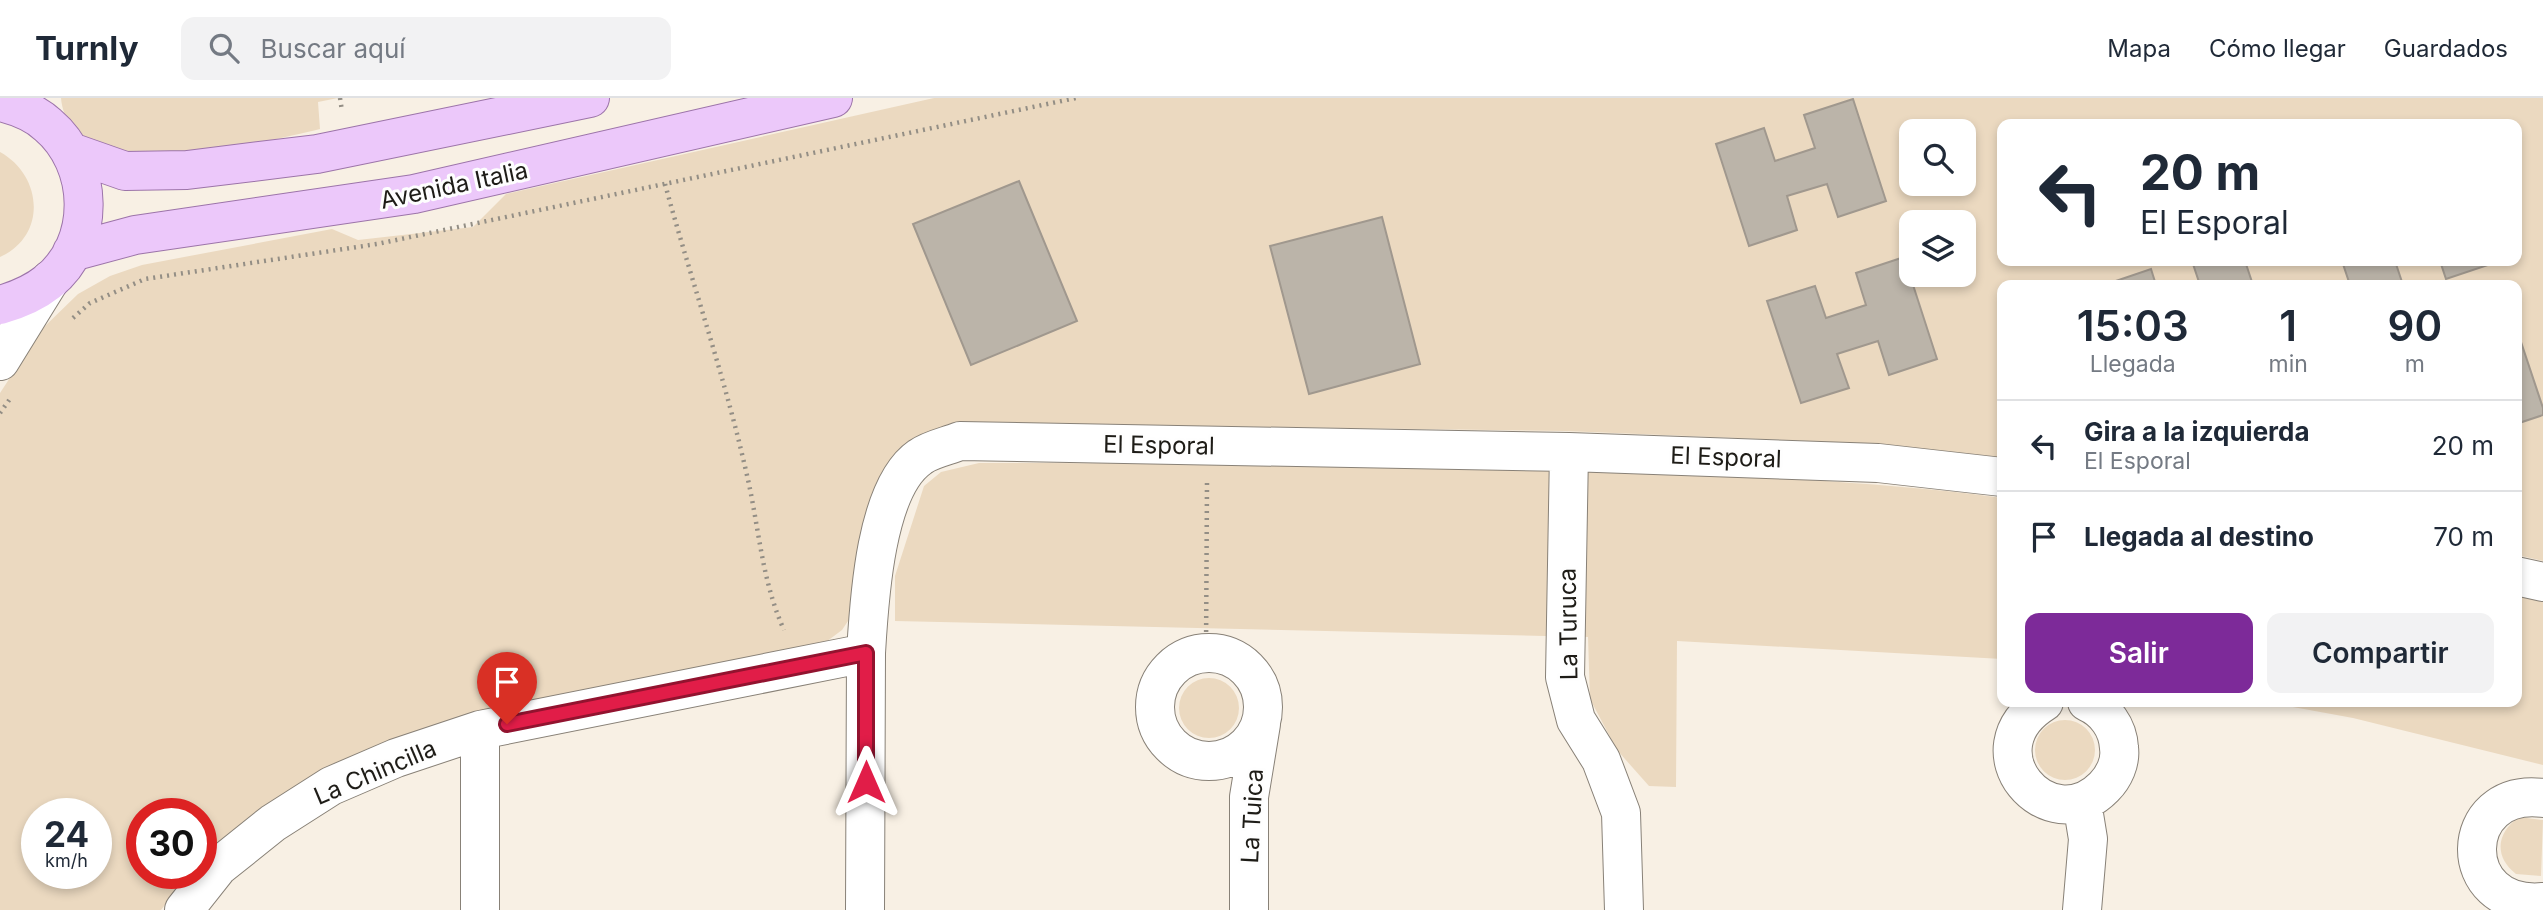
<!DOCTYPE html>
<html lang="es">
<head>
<meta charset="utf-8">
<style>
  :root { --surface:#fff; --page:#f2f2f3; --text:#1f2937; --muted:#747a83; --line:#e0e1e3; --accent:#7d2a99 }
  body { margin:0; font-family:Inter,sans-serif; background:var(--page); color:var(--text); height:100vh; display:flex; flex-direction:column; font-size:26px; white-space:nowrap }
  * { box-sizing:border-box; margin:0 }
  p { font-size:23px; color:var(--muted) }
  .icon { flex:none; width:38px; height:38px; fill:none; stroke:currentColor; stroke-width:2; stroke-linecap:round; stroke-linejoin:round }
  .map { position:relative; flex:1; overflow:hidden }
  .details { position:absolute; left:1997px; top:182px; width:525px; height:427px; display:flex; flex-direction:column; background:var(--surface); border-radius:14px; box-shadow:0 4px 10px #0003 }
  .details>* { flex:none }
  .top-card { position:absolute; left:1997px; top:21px; width:525px; height:147px; border-radius:14px; box-shadow:0 4px 10px #0003; background:#fff; color:var(--text); overflow:hidden }
  .controls { position:absolute; left:1899px; top:21px; display:grid; gap:14px }
  .controls a { display:grid; place-items:center; width:77px; height:77px; border-radius:14px; background:var(--surface); box-shadow:0 4px 10px #0003; font-size:35px }
  .speed { position:absolute; left:21px; top:700px; display:flex; gap:14px; font-size:35px; font-weight:700; text-align:center }
  .speed>* { display:grid; place-content:center; width:91px; height:91px; border-radius:50%; background:var(--surface); box-shadow:0 4px 10px #0003; line-height:1 }
  .speed small { font-size:18px; font-weight:400 }
  .speed .limit { border:10px solid #d22; background:#fff; color:#111 }
  .pin { position:absolute; display:grid; place-items:center; width:60px; height:60px; color:#fff; margin:-72px -30px; border-radius:50% 50% 50% 0; rotate:-45deg; box-shadow:0 0 7px #0007 }
  .pin .icon { rotate:45deg }
  .me { position:absolute; width:77px; margin:-38px; rotate:0deg; stroke-linejoin:round; filter:drop-shadow(0 0 5px #0008) }
  .turn { display:flex; align-items:center; gap:24px; height:147px; padding:0 28px; font-size:32px }
  .turn .icon { width:91px; height:91px; stroke-width:2.5 }
  .turn b { display:block; font-size:49px; line-height:60px }
  .eta { display:flex; justify-content:space-evenly; align-items:center; height:119px; text-align:center }
  .eta b { font-size:42px; font-weight:600; line-height:49px }
  .primary-button { display:flex; gap:14px; margin-top:auto; padding:14px 28px }
  .primary-button a { flex:1; height:80px; border-radius:14px; background:var(--accent); color:#fff; font-size:28px; font-weight:600; line-height:80px; text-align:center }
  .primary-button a+a { background:var(--page); color:var(--text) }
  ul { padding:0; list-style:none }
  li { display:flex; align-items:center; gap:21px; height:91px; padding:0 28px; border-top:2px solid var(--line) }
  li div { flex:1 }
  li b { display:block; font-size:26px }
  li em { font-style:normal }
  header { display:flex; align-items:center; gap:42px; box-sizing:border-box; height:98px; padding:0 35px; background:var(--surface); border-bottom:2px solid var(--line) }
  header strong { font-size:33px }
  nav { display:flex; gap:38px; margin-inline-start:auto; font-size:24px }
  .search { width:490px; height:63px; background:var(--page); display:flex; align-items:center; gap:18px; box-sizing:border-box; padding:0 24px; border-radius:14px; color:var(--muted); font-size:26px }
  .map>svg:first-child { display:block }
</style>
</head>
<body>
<header>
<strong>Turnly</strong>
<div class="search"><svg class="icon" aria-label="search" viewBox="0 0 24 24"><circle cx="10" cy="10" r="6"/><path d="M15 15l6 6"/></svg>Buscar aquí</div>
<nav><a>Mapa</a><a>Cómo llegar</a><a>Guardados</a></nav>
</header>
<div class="map">
<svg width="2543" height="812" viewBox="0 0 2543 812">
  <rect width="100%" height="100%" fill="#f8f0e4"/>
  <path fill="#ebd9c0" fill-rule="evenodd" d="M61,0H338L318,4L320,31C265,44 69,93 61,0Z
    M934,0H2543V463L2517,457L2516,187H2002V360L1880,346L1565,333L1044,326L913,343L852,517L842,532L826,544L474,615L201,761V716H142V775H190L161,812H0V295L42,231L78,196L110,178L142,167L332,131L358,142L473,129L506,96ZM2002,26H2516V163H2002ZM1911,33H1964V86H1911ZM1911,124H1964V177H1911ZM37,716H96V775H37Z
    M0,54C42,77 48,137 0,159Z
    M979,365C1251,366 1525,361 1797,381C1865,386 1934,390 2002,400V561L1677,543L1676,689L1649,688L1617,652L1590,601L1588,539L895,523V478L924,388L941,374Z
    M2517,492L2543,500V667L2353,620L2265,604H2516Z
    M1179 610a30 30 0 1 1 60 0a30 30 0 1 1-60 0Z
    M2035 652a30 30 0 1 1 60 0a30 30 0 1 1-60 0Z
    M2519,719L2543,722L2541,778L2516,776C2494,759 2496,735 2519,719Z"/>
  <path fill="#bbb4a9" stroke="#a0988e" stroke-width="2" d="M1853,1L1886,103L1838,119L1827,86L1787,98L1797,132L1749,148L1716,46L1764,30L1775,63L1815,50L1804,17Z
    M1019,83L1077,223L971,267L913,126Z
    M1382,119L1420,266L1309,296L1270,148Z
    M1904,159L1937,261L1889,277L1878,243L1837,256L1849,290L1801,305L1767,203L1815,188L1826,220L1866,207L1856,175Z
    M2192,163H2245L2253,187H2200Z
    M2342,163H2395L2403,187H2350Z
    M2440,163H2493L2494,165L2446,181Z
    M2151,171L2156,187H2104Z
    M2516,229L2543,310V317L2516,326Z"/>
  <g fill="none" stroke-linecap="round" stroke-linejoin="round">
    <defs>
      <path id="minor" d="M0,263L50,182
        M1569,354L1565,579L1576,622L1601,662L1621,715L1624,812
        M2516,478L2543,484
        M1155 609a54 54 0 1 1 108 0a54 54 0 1 1-108 0Z
        M2044,604C1967,652 2049,745 2104,689C2114,679 2121,664 2119,650C2118,629 2105,612 2087,604
        M2543,700C2456,689 2454,812 2543,804
        M184,812L218,769L273,725L331,688L396,660L480,632L866,555C869,504 875,390 920,359C931,351 948,348 960,343L1569,354L1878,365L2002,379
        M480,812V632
        M865,812L866,555
        M1249,812V699L1261,626
        M2082,812L2088,741L2082,704"/>
      <path id="major" d="M0,4C17,8 35,15 48,27C94,66 97,145 48,184C33,196 18,202 0,207
        M71,54L125,73L187,72L317,56L590,0
        M72,154L135,137L414,96L833,0"/>
    </defs>
    <use href="#minor" stroke="#888177" stroke-width="40"/>
    <use href="#major" stroke="#9c74a9" stroke-width="40"/>
    <path stroke="#938e85" stroke-width="4.5" stroke-dasharray="2 5" stroke-linecap="butt" d="M340,0L342,13
      M665,86C691,182 724,276 746,373C759,427 761,481 784,532
      M73,220L90,205L145,181L377,146L1076,0
      M0,315L12,298
      M1206,555L1207,384"/>
    <use href="#minor" stroke="#fff" stroke-width="38"/>
    <use href="#major" stroke="#ecc8fa" stroke-width="38"/>
  </g>
  <g fill="none" stroke-linecap="round" stroke-linejoin="round">
    <defs>
      <path id="route" d="M507,626L866,555V684"/>
    </defs>
    <use href="#route" stroke="#92132f" stroke-width="18"/>
    <use href="#route" stroke="#e11d48" stroke-width="12"/>
  </g>
  <g text-anchor="middle" dominant-baseline="central" stroke-width="6" stroke-linejoin="round" paint-order="stroke">
    <g font-size="24" fill="#1e1c17" stroke="#fefefe">
      <text transform="translate(454 87) rotate(-12)">Avenida Italia</text>
      <text transform="translate(1159 347) rotate(1)">El Esporal</text>
      <text transform="translate(1726 359) rotate(2)">El Esporal</text>
      <text transform="translate(1568 526) rotate(-91)">La Turuca</text>
      <text transform="translate(375 674) rotate(-23)">La Chincilla</text>
      <text transform="translate(1252 718) rotate(-87)">La Tuica</text>
    </g>
  </g>
</svg>
<div class="controls">
<a><svg class="icon" aria-label="search" viewBox="0 0 24 24"><circle cx="10" cy="10" r="6"/><path d="M15 15l6 6"/></svg></a>
<a><svg class="icon" aria-label="layers" viewBox="0 0 24 24"><path d="M12 4l9 5-9 5-9-5zM3 14l9 5 9-5"/></svg></a>
</div>
<div class="speed"><div>24<small>km/h</small></div><div class="limit">30</div></div>
<div class="pin" style="left:507px;top:626px;background:#d93025"><svg class="icon" aria-label="arrive" viewBox="0 0 24 24"><path d="M6 21V4h12l-3 4 3 4H6"/></svg></div>
<svg class="me" style="left:866px;top:684px" viewBox="-20 -20 40 40"><path d="M0-17L14 15 0 8-14 15z" fill="#e11d48" stroke="#fff" stroke-width="4"/></svg>
<div class="top-card">
<div class="turn"><svg class="icon" aria-label="left" viewBox="0 0 24 24"><path d="M17 20v-9H6M10 6l-5 5 5 5"/></svg><div><b>20 m</b>El Esporal</div></div>
</div>
<section class="details">
<div class="eta">
<div><b>15:03</b><p>Llegada</p></div>
<div><b>1</b><p>min</p></div>
<div><b>90</b><p>m</p></div>
</div>
<ul>
<li><svg class="icon" aria-label="left" viewBox="0 0 24 24"><path d="M17 20v-9H6M10 6l-5 5 5 5"/></svg><div><b>Gira a la izquierda</b><p>El Esporal</p></div><em>20 m</em></li>
<li><svg class="icon" aria-label="arrive" viewBox="0 0 24 24"><path d="M6 21V4h12l-3 4 3 4H6"/></svg><div><b>Llegada al destino</b></div><em>70 m</em></li>
</ul>
<div class="primary-button"><a>Salir</a><a>Compartir</a></div>
</section>
</div>
</body>
</html>
